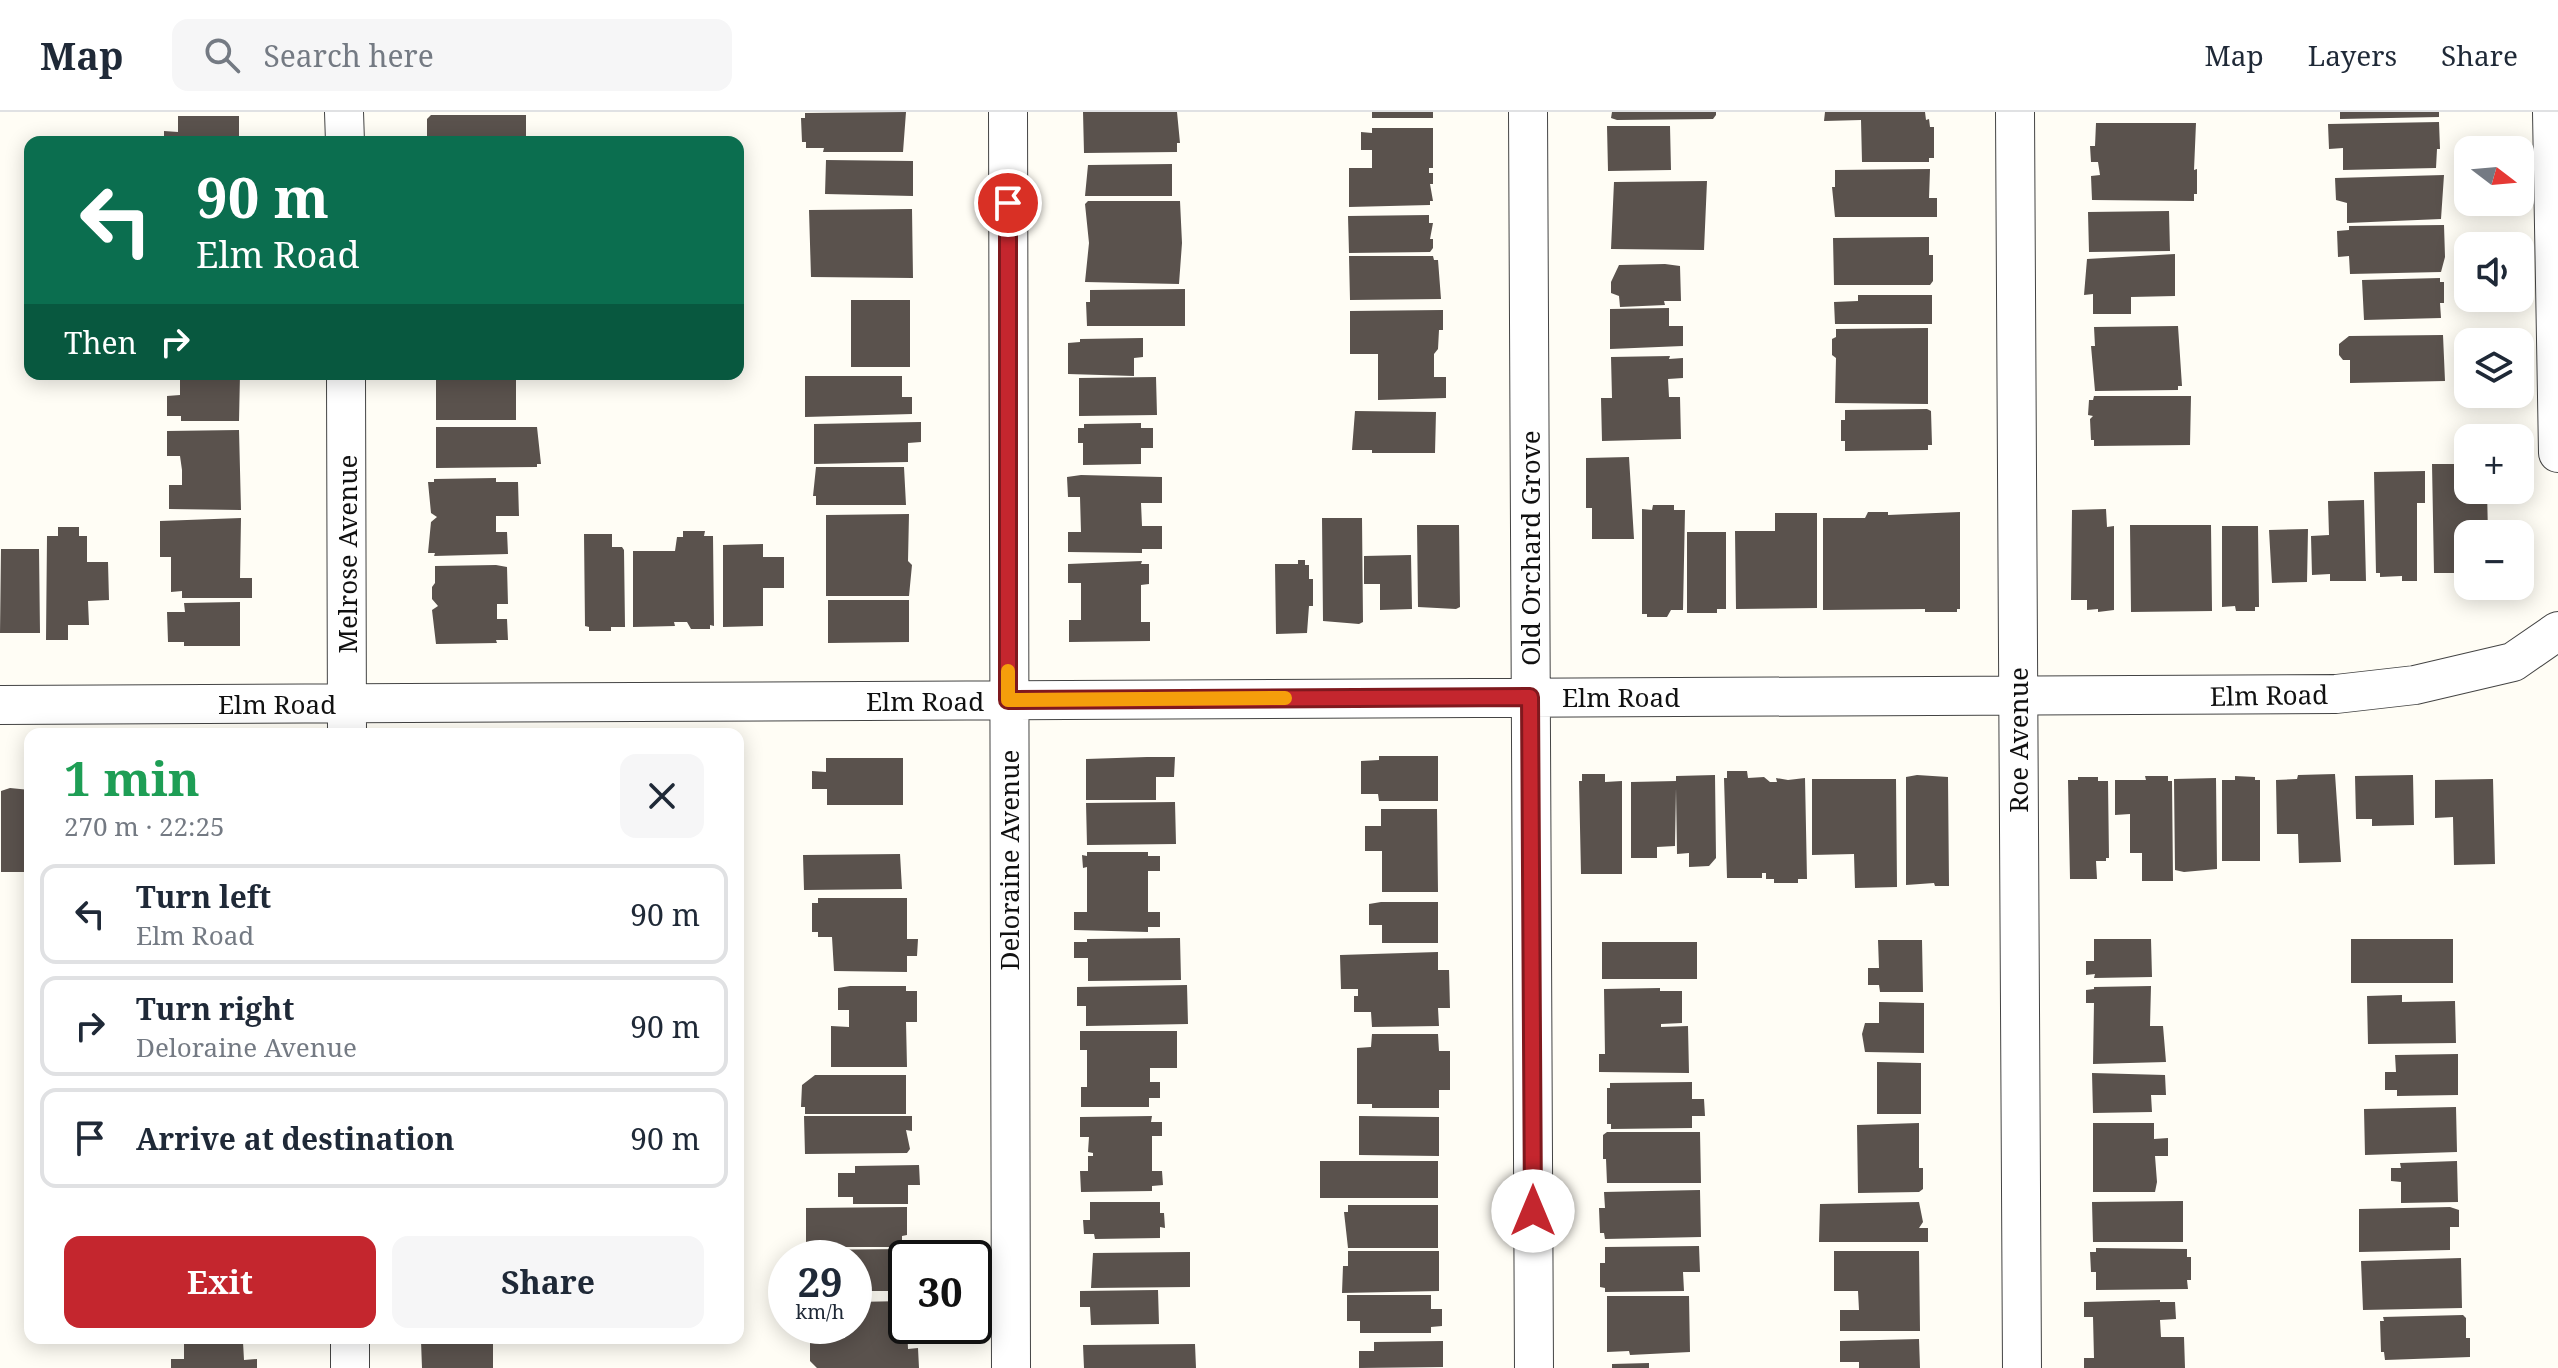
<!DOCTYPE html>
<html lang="en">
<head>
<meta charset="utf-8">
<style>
  :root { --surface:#fff; --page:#f6f6f7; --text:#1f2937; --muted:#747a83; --line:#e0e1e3; --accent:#c4262e }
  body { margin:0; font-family:"Noto Serif",serif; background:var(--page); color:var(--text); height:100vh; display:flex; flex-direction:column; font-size:30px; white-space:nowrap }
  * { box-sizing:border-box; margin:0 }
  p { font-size:26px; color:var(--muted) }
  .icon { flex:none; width:44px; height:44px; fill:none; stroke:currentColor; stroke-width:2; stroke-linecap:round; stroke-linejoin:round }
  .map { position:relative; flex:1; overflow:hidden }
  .details { position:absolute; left:24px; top:616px; width:720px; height:616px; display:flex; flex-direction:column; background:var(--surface); border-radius:16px; box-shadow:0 4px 20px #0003 }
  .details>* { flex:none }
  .banner { position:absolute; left:24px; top:24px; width:720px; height:244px; border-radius:16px; box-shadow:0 4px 20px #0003; background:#0b6e4f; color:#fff; overflow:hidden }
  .needle { width:52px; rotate:106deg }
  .controls { position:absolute; left:2454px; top:24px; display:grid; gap:16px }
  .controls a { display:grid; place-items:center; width:80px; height:80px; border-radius:16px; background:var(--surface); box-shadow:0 4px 20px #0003; font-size:40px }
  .speed { position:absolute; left:768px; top:1128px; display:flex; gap:16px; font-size:40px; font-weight:700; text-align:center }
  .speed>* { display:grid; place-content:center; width:104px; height:104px; border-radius:50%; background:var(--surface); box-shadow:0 4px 20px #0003; line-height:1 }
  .speed small { font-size:20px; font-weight:400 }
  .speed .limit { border:4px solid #111; border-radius:12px; background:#fff; color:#111 }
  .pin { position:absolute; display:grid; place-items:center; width:68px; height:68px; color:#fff; margin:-34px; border:4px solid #fff; border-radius:50%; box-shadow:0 2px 8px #0007 }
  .me { position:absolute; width:88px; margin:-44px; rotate:0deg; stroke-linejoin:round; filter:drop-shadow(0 0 6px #0008) }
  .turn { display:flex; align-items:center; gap:28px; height:168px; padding:0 40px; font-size:36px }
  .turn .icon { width:104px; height:104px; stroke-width:2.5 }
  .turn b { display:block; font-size:56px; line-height:68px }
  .then { display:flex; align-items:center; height:76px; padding:0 40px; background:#0003; gap:16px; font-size:30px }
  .round { display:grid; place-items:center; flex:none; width:84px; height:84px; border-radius:16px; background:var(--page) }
  .overview { display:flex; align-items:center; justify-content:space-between; height:136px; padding:0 40px }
  h1 { font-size:48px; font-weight:700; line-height:60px; color:#1e9e55 }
  .cta { display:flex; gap:16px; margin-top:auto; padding:16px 40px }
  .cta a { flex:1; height:92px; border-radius:16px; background:var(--accent); color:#fff; font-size:32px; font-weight:700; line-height:92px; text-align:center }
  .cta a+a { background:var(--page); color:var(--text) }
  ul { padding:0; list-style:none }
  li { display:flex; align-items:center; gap:24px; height:100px; margin:0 16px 12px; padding:0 24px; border:4px solid var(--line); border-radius:16px }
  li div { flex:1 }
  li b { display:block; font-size:30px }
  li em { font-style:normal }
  header { display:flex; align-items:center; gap:48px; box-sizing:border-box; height:112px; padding:0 40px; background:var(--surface); border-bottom:2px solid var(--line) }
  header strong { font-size:38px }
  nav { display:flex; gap:44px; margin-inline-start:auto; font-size:28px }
  .search { width:560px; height:72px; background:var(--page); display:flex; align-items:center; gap:20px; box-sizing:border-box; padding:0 28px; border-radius:16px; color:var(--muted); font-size:30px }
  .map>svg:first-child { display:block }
</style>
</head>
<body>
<header>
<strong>Map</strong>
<div class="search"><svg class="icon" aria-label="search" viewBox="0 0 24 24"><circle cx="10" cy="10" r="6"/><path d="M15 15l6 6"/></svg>Search here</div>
<nav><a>Map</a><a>Layers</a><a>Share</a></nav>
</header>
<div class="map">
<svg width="2558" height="1256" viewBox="0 0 2558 1256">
  <rect width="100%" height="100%" fill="#fffdf5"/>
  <path fill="#5a524d" d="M906,0L903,40H823L824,36H806V30H802L801,6H805V1Z
    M1083,0H1177L1180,31H1177V40L1084,41Z
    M1372,0H1433V6H1372Z
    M1612,0H1716V3L1713,7L1617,8L1611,6Z
    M1825,0H1925L1926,8L1929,7L1930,15H1934V46H1929V50H1862L1861,8L1824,9Z
    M2340,0H2439V5L2340,7Z
    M431,3H526V30H423V26H427V7Z
    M178,4H239V30H164V19L178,20Z
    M2439,10L2440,37H2437L2436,56L2343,58V36L2329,37L2328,12Z
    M2096,11H2196L2194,58L2197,57V82H2194V89L2092,88L2091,64L2100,63L2098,50H2091L2090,34H2095Z
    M1607,14H1670L1671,58L1608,59Z
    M1372,16H1433V56H1429V61H1433V72H1430L1433,89H1430V93L1349,95V56H1372V38H1361V20L1372,21Z
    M826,48L913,49V84L825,82Z
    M1172,52V84H1085L1088,53Z
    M1930,57L1929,86H1937V105H1835L1832,75H1835V58Z
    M2444,63L2441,107L2347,111V91L2336,88L2335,66Z
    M1707,69L1704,138L1611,137L1614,70Z
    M1088,89H1180L1182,131L1179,172L1085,170L1089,131L1085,92Z
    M912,97L913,166L811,165L809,98Z
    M2169,99L2170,139L2089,140L2088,100Z
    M1429,103V111H1433L1430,127H1433V136L1430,140L1349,141L1348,104Z
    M2444,113L2445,145L2441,160L2350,162L2349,144L2338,145L2337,119L2349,118V114Z
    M1929,125V143H1933V169L1930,173H1834L1833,126Z
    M2175,142V184L2131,185V202H2093V182L2084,183L2087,147Z
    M1349,144H1433L1434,148H1438L1441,187L1350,188Z
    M1665,152L1680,154L1681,189H1664L1665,193L1620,195L1619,184L1611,181V170L1619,153Z
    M2440,166V170H2444V191H2440L2441,206L2364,208L2362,168Z
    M1185,177V214H1087L1086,190H1090V178Z
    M1858,183H1932V212H1835L1834,190L1858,189Z
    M851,188H910V255H851Z
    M1669,196V214H1683V234L1610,237V197Z
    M1443,198V218H1439L1438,237L1434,242V265H1446V286L1378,288V242H1350V199Z
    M2178,214L2182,274H2178V278L2095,279L2091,234H2095L2094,215Z
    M1928,216V292L1835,291L1836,246L1832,243V227L1836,225V217Z
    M2443,223L2445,269L2350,271V248H2343L2339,243V232L2349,224Z
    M1143,226V245L1134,246V264L1068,262V231L1080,230V227Z
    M1670,244L1669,247L1683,246V266L1668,267L1669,285H1680L1681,327L1602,329L1601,286H1612L1611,245Z
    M168,262H240L239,309H181V304H167V284L180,283V268H168Z
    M430,262H519V267H516V308H436V267H430Z
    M805,264H902V285H912V302L805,305Z
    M1156,265L1157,303L1079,304V266Z
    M2094,284H2191L2190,333L2094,334V328H2091L2090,307L2093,304L2088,303L2089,288H2093Z
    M1927,297L1931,299L1932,333H1928V338L1845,339V329H1841V308H1845V298Z
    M1355,299L1436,300L1435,341H1372V338H1352Z
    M921,310V330L908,331V350L814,352V312Z
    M1141,311V316H1153V336H1141V352L1083,353V331H1078V316H1084V312Z
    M436,315H537L541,352H537V355L436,356Z
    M239,318L241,398L169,397V373H182V358L180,344H167V319Z
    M1629,345L1634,427H1592V396H1586V346Z
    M2454,349H2468V378H2487L2488,422H2468V461H2434L2432,352H2454Z
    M816,355H904L906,393H816V384H813Z
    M2425,359V391H2417V469H2402V464L2380,465V461H2376L2374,360Z
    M1081,363L1162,365V391H1141L1142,414H1162V437H1142V441L1068,440V420H1081L1080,385H1068L1067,365Z
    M496,366V370H518L519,404H496V420H507L508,442L434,444L435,441H428L431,410L437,405L431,401L428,370H434V367Z
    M2364,388L2366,469H2330V462L2312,463L2311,424L2329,423L2328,389Z
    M1653,393H1674V398H1685L1683,498H1671L1667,505H1647V502H1642V397L1652,398Z
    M2106,397L2107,415L2114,414V498L2098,500V497L2087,498V488H2071L2072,398Z
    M1868,400H1888V403L1960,400V497H1957V500H1925V497L1823,498V406H1865Z
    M1775,401H1817V496L1736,497L1735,419H1775Z
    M909,402L908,449L912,453L909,484H826V403Z
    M241,406L240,466H252V486H182V479L171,480V445H160V409Z
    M1322,406H1362L1363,510L1359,512L1323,509Z
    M1417,413H1459L1460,495L1456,497L1418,495Z
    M2130,413H2211L2212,499L2131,500Z
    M2222,414H2258L2259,495H2255V499H2236L2235,494L2222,495Z
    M58,415H79V424H87V450H108L109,488L88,489L89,513H68V528H46L47,424H58Z
    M2308,417L2307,470L2272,471L2269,418Z
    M683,419H705L704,424H713L714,514L710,513V517H691L687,510H674L675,514L633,515V439H675L677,425H683Z
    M1687,420H1726V497H1717V501H1687Z
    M584,422H612V435H622L624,438L625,515H611V519H589V515L585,514Z
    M763,432V445H784V476H763V514L723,515V433Z
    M1,437H39L40,521H0Z
    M1411,443L1412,497L1380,498V472H1364V444Z
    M1298,448H1305V453H1309V467H1313V494H1309L1307,521L1276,522L1275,452H1298Z
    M1142,449L1141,452H1149V472L1141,473V510H1150V529L1069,530V508H1081V471H1068V452Z
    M496,453L507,455L508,492H497V507H507L508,528H496L497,531L436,532L432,498L438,494L432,487V475L435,471V454Z
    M828,488H909V530L828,531Z
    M240,490V534H184V530H168L167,500H185L184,491Z
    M1379,644H1438V689H1379L1378,682H1361V649L1379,648Z
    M1147,645H1175L1174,665H1156V688H1086V647Z
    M826,646H903V693H827V677H812V659L826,660Z
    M1727,659H1747L1748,666L1764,665L1770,670H1777L1776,666L1788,668L1805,666L1807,767H1798V771H1774V767H1766V761H1762V766H1727L1724,666H1727Z
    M1582,662H1605V670L1622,669V762H1581L1579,669H1582Z
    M2335,662L2341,750L2299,751L2298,722H2277L2276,668L2297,667L2298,663Z
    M1715,663L1716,746L1709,754L1689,755V741L1677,742L1676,676L1675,734L1657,735V746H1631V670L1676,669V664Z
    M1917,663L1948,665L1949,774H1935L1934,771L1906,773V665Z
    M2413,663L2414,713L2372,714V707H2356L2355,664Z
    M2145,664H2168V669H2172L2173,769H2142V741H2130V702L2115,703V668H2146Z
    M2235,664L2255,665V668H2260V749H2222V668H2235Z
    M2078,665H2098V669H2108L2109,746H2106V749H2096L2097,767H2070L2068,668H2078Z
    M2216,666L2217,757L2184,760L2175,758L2174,667Z
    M1812,667H1896L1897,775L1855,776L1854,742L1812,743Z
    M2493,667L2495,752L2454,753L2453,705L2435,706V668Z
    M10,676L30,678V760H1V679Z
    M1175,690L1176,732L1087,733L1086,691Z
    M1381,697H1437L1438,780H1382V739H1365V714H1381Z
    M1087,740H1148V744H1160V759H1148V800H1160V815H1148V820L1074,818V800H1087V755L1083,756L1082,743L1087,744Z
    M900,742L902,777L804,778L803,743Z
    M818,786H907V827H918L917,844H907V860L834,859L832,825H818V820H812V791H818Z
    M1381,790H1438V831H1382V813H1369V792Z
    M1180,826L1181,868L1088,869V846H1074V830H1087V827Z
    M2094,827H2151L2152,865L2094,866L2095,862L2086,863V849H2094Z
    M2351,827H2453V871H2351Z
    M1878,828H1922L1923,880H1880L1879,873H1868V856H1879Z
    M1602,830H1697V867H1602Z
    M1438,840V858H1449L1450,896H1438L1439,914L1372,915L1371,900H1354V884H1358V877H1341L1340,843Z
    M1187,873L1188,912L1086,914V894H1077V875Z
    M850,874H906V879H917V910H906L907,955H831V914L849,915V898H838V876Z
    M2151,874L2150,914H2163L2166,950L2093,952L2094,891H2086V878L2094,877V875Z
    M1660,876V879H1682V911L1661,912V915L1688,914L1689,961L1599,960V942H1605L1604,877Z
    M2402,883V890L2455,889L2456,931L2368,932L2367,884Z
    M1879,890L1924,891V941L1865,940L1862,922L1865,911H1879Z
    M1080,919H1177V956H1150V970H1160V986H1149V995H1081V975H1087V938H1080Z
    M1372,922H1438L1439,939H1450V978H1439V996H1372V992H1357V936L1371,935Z
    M2458,942V983L2397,984V978H2385V960H2396L2395,943Z
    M1877,950L1921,951V1002H1877Z
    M2092,961L2165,963L2166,983H2151L2152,1000L2093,1001Z
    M815,963H906V1002H805V995H801L802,973Z
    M1692,970V987H1704L1705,1004H1692V1016L1611,1017V1012H1607V976H1610V971Z
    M2456,995L2457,1040L2365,1043L2364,997Z
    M804,1004H912V1019L906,1018L910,1037L907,1041L805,1042Z
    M1152,1004L1151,1010H1162V1024H1152V1059H1162L1163,1073L1152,1074V1079L1081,1080L1080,1059H1088V1044H1093V1041L1088,1040L1089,1025H1080V1005Z
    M1359,1004L1439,1005V1044L1359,1043Z
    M1919,1011V1056H1923V1077L1919,1080L1858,1081L1857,1013Z
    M2093,1011H2154V1027L2168,1026V1044H2155L2157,1070L2155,1080H2093Z
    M1607,1020H1700L1701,1071H1607L1606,1047H1603V1023Z
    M1320,1049H1438V1086H1320Z
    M2457,1049L2458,1090L2401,1091V1070L2391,1069V1056H2401L2400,1051Z
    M919,1053L920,1073H908V1092H853V1085H838V1061H855V1054Z
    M1700,1078L1701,1125L1605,1127L1604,1121H1600L1599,1096H1605L1604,1080Z
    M2183,1089V1130H2093L2092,1090Z
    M1090,1090H1160V1101H1164L1165,1116L1160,1115V1126L1095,1127L1094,1122H1084L1083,1108H1090Z
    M1919,1090L1923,1110L1919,1116H1928V1130H1819L1820,1092Z
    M1348,1093H1438V1136H1348L1344,1100H1348Z
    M907,1095V1123L902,1124V1135H806V1096Z
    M2450,1095L2459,1098V1115H2450V1138L2359,1140V1097Z
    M1699,1134L1700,1160H1683L1684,1179L1605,1180V1176L1600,1175V1151H1605V1135Z
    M2096,1136L2187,1137V1145H2191V1168H2187L2188,1177L2096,1178V1160H2091L2090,1140H2096Z
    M907,1137L903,1179H854V1146H800V1138Z
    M1348,1139H1439V1179L1342,1181L1343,1154H1348Z
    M1834,1139H1919L1920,1219H1840V1198H1859L1858,1179H1834Z
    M1190,1140V1175L1091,1176L1093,1141Z
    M2461,1146L2462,1196L2363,1198L2361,1149Z
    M1158,1178L1159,1212L1091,1213L1090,1195H1080V1179Z
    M1347,1183H1431V1197H1442V1214L1431,1215V1221H1360V1209H1347Z
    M1607,1184H1689L1690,1240L1630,1243L1629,1239L1607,1240Z
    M2160,1188V1190H2175L2176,1207L2160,1208L2161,1225H2184L2185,1256H2084V1246H2094L2093,1205H2084V1190Z
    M906,1189L908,1237L918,1236L919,1256H817L810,1249V1227L845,1226L844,1214H854V1190Z
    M2463,1203L2466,1206V1226H2470V1245L2385,1248L2384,1240H2381L2380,1209H2384L2383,1205Z
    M172,1226H221V1229H172Z
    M433,1226H493V1256H422L421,1229H433Z
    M1919,1227L1920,1256H1859V1250H1840V1229Z
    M1443,1229V1255L1359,1256V1239H1374V1230Z
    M243,1230L244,1248L257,1247V1256H171V1247H184V1231Z
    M1195,1232L1196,1256H1084L1083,1233Z
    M1649,1251V1256H1612V1252Z"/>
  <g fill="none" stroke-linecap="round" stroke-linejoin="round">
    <defs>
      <path id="minor" d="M344,0L345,30
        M1008,0L1011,1256
        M1528,0L1534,1256
        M2015,0L2022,1256
        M2552,0L2558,341
        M346,262L347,622
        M0,593L2336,582L2415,573L2513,550L2558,519
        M350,1226V1256"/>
    </defs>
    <use href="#minor" stroke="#444" stroke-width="40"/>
    <use href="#minor" stroke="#fff" stroke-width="38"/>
  </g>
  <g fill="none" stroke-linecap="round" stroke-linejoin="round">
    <defs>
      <path id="route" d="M1008,91V588L1530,585L1533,1099"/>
    </defs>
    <use href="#route" stroke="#7f191e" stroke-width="20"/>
    <use href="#route" stroke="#c4262e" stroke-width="14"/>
    <path stroke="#f59e0b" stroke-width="14" d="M1008,559V588L1285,586"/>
  </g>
  <g text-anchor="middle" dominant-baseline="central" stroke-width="8" stroke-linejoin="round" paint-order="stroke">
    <g font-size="26" fill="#111" stroke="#fff">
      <text transform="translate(1530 436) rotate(-90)">Old Orchard Grove</text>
      <text transform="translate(347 442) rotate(-90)">Melrose Avenue</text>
      <text transform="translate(2269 583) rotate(-1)">Elm Road</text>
      <text x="1621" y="585">Elm Road</text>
      <text x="925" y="589">Elm Road</text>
      <text x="277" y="592">Elm Road</text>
      <text transform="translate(2018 628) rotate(-90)">Roe Avenue</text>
      <text transform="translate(1009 748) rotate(-90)">Deloraine Avenue</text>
    </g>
  </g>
</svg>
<div class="controls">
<a><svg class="needle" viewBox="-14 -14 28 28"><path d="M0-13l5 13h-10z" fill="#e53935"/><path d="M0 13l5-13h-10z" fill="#747a83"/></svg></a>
<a><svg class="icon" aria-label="sound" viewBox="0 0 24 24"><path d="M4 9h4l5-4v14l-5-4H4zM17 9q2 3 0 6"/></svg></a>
<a><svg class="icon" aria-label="layers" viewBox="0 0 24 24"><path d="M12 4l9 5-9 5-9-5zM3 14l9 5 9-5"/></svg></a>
<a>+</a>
<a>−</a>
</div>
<div class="speed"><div>29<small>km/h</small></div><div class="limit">30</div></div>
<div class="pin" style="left:1008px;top:91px;background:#d93025"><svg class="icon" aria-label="arrive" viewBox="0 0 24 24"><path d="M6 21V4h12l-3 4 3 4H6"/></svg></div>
<svg class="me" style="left:1533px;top:1099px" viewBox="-20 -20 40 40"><circle r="19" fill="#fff"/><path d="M0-13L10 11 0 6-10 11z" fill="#c4262e"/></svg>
<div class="banner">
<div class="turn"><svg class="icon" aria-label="left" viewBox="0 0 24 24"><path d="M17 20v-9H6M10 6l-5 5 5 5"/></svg><div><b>90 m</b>Elm Road</div></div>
<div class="then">Then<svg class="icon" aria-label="right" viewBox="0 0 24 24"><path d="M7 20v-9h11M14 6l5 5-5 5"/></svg></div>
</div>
<section class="details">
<div class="overview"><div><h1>1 min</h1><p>270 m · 22:25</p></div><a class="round"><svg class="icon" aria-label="close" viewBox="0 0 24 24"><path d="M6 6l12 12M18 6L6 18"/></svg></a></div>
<ul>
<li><svg class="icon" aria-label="left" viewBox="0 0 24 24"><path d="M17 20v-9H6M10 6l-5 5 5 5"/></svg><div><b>Turn left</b><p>Elm Road</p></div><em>90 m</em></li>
<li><svg class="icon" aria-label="right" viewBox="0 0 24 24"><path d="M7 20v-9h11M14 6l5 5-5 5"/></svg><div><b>Turn right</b><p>Deloraine Avenue</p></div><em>90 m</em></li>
<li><svg class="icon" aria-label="arrive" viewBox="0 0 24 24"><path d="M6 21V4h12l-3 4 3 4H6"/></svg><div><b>Arrive at destination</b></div><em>90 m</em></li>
</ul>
<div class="cta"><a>Exit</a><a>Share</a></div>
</section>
</div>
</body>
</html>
